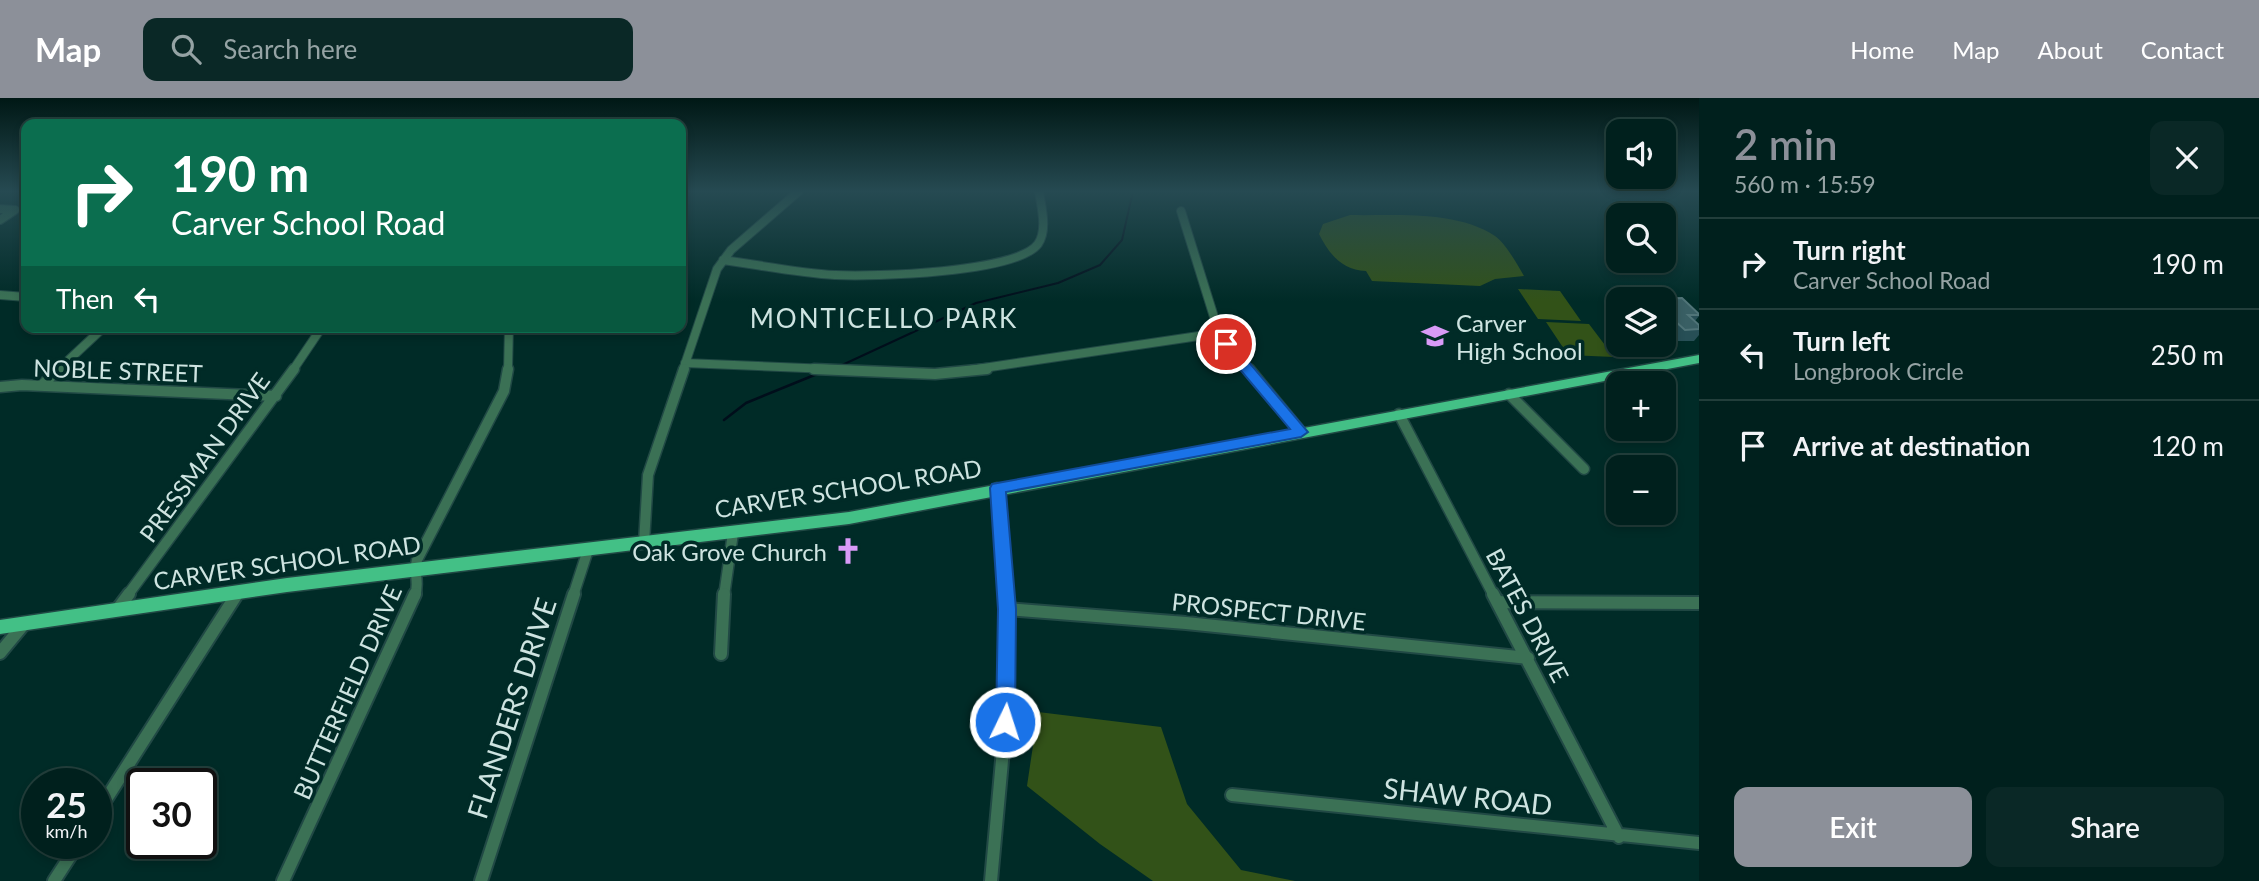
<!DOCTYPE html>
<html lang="en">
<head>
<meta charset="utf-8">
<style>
  :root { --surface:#00201d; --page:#0a2826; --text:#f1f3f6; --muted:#95a3a4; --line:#223e3b; --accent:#8c9099 }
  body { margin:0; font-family:Lato,sans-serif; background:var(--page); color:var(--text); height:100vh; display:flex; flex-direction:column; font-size:26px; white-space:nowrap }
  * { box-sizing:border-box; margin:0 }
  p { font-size:23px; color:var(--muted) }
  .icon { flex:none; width:38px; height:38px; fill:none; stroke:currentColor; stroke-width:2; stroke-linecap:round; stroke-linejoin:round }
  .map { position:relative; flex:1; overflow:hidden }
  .panel { display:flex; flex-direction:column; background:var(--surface); width:560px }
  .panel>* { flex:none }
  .top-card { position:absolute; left:21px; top:21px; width:665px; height:214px; border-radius:14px; box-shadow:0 4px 10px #0003,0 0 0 2px var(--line); background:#0b6e4f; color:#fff; overflow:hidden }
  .fabs { position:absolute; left:1606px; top:21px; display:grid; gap:14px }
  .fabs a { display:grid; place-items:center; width:70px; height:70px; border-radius:14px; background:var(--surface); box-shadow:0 4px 10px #0003,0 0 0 2px var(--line); font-size:35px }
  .speed { position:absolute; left:21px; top:670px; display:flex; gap:14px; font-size:35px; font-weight:700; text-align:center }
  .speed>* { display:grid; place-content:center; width:91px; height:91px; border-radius:50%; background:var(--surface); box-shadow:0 4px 10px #0003,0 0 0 2px var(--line); line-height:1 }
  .speed small { font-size:18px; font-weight:400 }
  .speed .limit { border:4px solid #111; border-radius:10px; background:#fff; color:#111 }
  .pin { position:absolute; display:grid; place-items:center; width:60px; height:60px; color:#fff; margin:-30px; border:4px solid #fff; border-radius:50%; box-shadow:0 2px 7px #0007 }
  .me { position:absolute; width:77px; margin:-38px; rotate:4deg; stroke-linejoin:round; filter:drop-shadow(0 0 5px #0008) }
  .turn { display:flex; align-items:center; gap:24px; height:147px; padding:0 35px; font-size:32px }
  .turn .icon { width:91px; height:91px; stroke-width:2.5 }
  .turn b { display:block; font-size:49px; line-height:60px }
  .then { display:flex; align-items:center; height:66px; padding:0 35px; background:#0003; gap:14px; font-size:26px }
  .round { display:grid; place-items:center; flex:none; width:74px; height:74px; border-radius:14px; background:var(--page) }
  .headline { display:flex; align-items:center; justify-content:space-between; height:119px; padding:0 35px }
  h1 { font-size:42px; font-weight:600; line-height:52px; color:var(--accent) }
  .cta { display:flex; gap:14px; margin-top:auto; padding:14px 35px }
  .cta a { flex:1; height:80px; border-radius:14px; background:var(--accent); color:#fff; font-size:28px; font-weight:600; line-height:80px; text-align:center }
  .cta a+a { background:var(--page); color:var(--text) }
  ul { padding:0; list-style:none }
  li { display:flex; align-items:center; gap:21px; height:91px; padding:0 35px; border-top:2px solid var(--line) }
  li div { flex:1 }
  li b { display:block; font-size:26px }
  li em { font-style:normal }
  header { display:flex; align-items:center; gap:42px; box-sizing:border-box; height:98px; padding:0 35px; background:var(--accent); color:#fff }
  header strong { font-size:33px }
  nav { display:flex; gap:38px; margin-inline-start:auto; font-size:24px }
  .search { width:490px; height:63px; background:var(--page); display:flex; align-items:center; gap:18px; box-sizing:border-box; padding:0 24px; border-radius:14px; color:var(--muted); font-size:26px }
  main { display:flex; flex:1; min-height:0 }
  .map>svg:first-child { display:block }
</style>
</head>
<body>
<header>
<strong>Map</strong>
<div class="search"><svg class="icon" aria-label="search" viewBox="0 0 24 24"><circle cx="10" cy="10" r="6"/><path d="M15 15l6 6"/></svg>Search here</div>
<nav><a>Home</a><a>Map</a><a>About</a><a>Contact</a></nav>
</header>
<main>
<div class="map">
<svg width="1699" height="783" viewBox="0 0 1699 783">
  <rect width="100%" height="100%" fill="#002b27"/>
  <path fill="#325218" d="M1350,117C1395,118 1456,112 1495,138C1506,146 1517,166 1524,178L1495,181L1480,188L1372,183L1366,173C1342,172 1329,156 1319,136L1323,126Z
    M1518,191L1560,193L1581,223L1538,221Z
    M1546,224L1589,226L1614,259L1568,257Z
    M1038,614L1161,629L1187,706L1241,772L1295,783H1153L1100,746L1027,688Z"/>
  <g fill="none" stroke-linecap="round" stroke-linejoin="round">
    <path stroke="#000e1b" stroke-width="2" d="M840,268L976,205L1058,185L1100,167L1122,142L1133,93"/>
    <path stroke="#000e1b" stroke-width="2.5" d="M724,322L746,305L817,276"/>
    <defs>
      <path id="minor-far2" d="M0,111L15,112L0,122
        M1181,113L1219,235L1250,272
        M723,162C760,167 798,175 835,177C872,179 1016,175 1038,146C1048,132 1041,108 1039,93
        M0,197L26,199
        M685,265L854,272
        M58,272L104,229
        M293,272L322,229
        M508,272L509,229
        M683,272L717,171L731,152L799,93
        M970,272L1219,235"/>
      <path id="minor-far1" d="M814,271L935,276L987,271
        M1249,271L1301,334
        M41,288L59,271
        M0,289L22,287L276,298
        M1509,296L1584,371
        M1399,316L1494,498
        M997,390L1006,498
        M644,445L648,377L684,271
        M127,498L294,271
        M236,498L239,494
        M415,498C420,484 413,475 417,462L504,293L508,271
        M573,498L588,452
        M724,498L733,435"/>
      <path id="minor" d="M1493,496L1619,739
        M1498,504L1699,505
        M1007,511L1186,525L1528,560
        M117,512L129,496
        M0,555L24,526
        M721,556L724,496
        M1232,697L1699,745
        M96,717L237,496
        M54,783L78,746
        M283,783L415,496
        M481,783L574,496
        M991,783L1008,597L1006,496"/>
      <path id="primary" d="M1699,257V265L849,426L287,494L0,536V522L287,480L849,414Z"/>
    </defs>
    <use href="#minor-far2" stroke="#214945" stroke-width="10"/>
    <use href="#minor-far1" stroke="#214945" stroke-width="13"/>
    <use href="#minor" stroke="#214945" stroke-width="16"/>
    <use href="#primary" stroke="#214945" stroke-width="3"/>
    <use href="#minor-far2" stroke="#3b7155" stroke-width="8"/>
    <use href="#minor-far1" stroke="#3b7155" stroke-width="10"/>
    <use href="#minor" stroke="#3b7155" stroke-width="12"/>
    <use href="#primary" fill="#43c086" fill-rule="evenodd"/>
  </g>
  <path fill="#274f56" d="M1664,201L1699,216V218L1695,223L1699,227V237L1694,243H1676L1664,233Z"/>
  <path fill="#395f64" stroke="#507478" stroke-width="2" d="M1682,200L1699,216V217H1688L1699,227V231L1685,232L1664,213V201H1651Z"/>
  <linearGradient id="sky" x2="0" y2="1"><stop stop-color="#001815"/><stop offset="0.46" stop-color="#264a52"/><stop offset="1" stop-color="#264a52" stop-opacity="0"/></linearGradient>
  <rect width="1699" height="203" fill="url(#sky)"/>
  <path fill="#1a73e8" stroke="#114b97" stroke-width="2" d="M1221,243H1231L1308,334L1301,339L1006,394L1016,511L1015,624L1012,630L1005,632L998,630L996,624L998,511L990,390L992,386L1290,331L1221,249Z"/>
  <defs>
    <symbol id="school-bare" viewBox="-9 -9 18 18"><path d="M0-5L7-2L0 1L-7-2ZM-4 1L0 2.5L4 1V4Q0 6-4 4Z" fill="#d99af7" stroke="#002b27" stroke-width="2.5" paint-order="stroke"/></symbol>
    <symbol id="church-bare" viewBox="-9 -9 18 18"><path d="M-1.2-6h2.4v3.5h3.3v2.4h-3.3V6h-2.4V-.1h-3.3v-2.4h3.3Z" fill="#d99af7" stroke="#002b27" stroke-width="2.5" paint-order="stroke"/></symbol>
  </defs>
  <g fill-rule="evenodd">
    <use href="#school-bare" x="1416" y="219" width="38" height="38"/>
    <use href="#church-bare" x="829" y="434" width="38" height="38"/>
  </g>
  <g text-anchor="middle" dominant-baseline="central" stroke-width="7" stroke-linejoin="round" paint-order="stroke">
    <g font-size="24" fill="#cee4e1" stroke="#002b27" text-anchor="start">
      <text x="1456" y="224">Carver<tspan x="1456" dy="28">High School</tspan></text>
      <text x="827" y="453" text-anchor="end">Oak Grove Church</text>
    </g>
    <g font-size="24" fill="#cee4e1" stroke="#002b27">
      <text transform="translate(118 272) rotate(2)">NOBLE STREET</text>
      <text transform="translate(204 359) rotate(-54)">PRESSMAN DRIVE</text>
      <text transform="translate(848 390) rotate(-9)">CARVER SCHOOL ROAD</text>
      <text transform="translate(287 464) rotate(-8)">CARVER SCHOOL ROAD</text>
      <text transform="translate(1269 513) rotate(6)">PROSPECT DRIVE</text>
      <text transform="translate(1528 517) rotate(62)">BATES DRIVE</text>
      <text transform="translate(347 594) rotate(-66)">BUTTERFIELD DRIVE</text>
    </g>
    <g font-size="26" letter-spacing="2" fill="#cee4e1" stroke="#002b27">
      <text x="884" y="220">MONTICELLO PARK</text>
    </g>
    <g font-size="28" fill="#cee4e1" stroke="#002b27">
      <text transform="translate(511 610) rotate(-72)">FLANDERS DRIVE</text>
      <text transform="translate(1468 698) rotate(6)">SHAW ROAD</text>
    </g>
  </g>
</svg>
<div class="fabs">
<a><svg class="icon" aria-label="sound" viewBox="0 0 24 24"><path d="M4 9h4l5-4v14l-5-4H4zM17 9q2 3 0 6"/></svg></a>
<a><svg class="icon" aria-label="search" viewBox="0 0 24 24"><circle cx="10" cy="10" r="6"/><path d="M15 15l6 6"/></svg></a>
<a><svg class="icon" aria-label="layers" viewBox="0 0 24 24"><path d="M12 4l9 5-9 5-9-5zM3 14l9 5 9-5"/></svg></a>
<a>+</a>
<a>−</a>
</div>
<div class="speed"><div>25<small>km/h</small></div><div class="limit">30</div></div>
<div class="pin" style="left:1226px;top:246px;background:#d93025"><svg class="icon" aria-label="arrive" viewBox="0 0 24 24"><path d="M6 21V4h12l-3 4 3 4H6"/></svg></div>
<svg class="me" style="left:1005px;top:624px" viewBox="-20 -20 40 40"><circle r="17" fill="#1a73e8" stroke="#fff" stroke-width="3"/><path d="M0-11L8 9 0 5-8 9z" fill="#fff"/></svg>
<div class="top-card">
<div class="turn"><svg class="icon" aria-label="right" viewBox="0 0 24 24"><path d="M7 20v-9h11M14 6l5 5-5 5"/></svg><div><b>190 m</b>Carver School Road</div></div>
<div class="then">Then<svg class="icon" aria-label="left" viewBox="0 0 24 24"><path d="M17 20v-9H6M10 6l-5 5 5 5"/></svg></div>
</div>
</div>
<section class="panel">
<div class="headline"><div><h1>2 min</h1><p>560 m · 15:59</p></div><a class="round"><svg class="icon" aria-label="close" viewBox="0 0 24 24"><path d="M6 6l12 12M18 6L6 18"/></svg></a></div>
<ul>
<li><svg class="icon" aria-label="right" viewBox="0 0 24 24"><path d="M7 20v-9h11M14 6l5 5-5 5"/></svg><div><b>Turn right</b><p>Carver School Road</p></div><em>190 m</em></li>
<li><svg class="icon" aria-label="left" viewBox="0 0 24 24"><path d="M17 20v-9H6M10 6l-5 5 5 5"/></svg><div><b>Turn left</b><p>Longbrook Circle</p></div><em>250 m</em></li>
<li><svg class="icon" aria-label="arrive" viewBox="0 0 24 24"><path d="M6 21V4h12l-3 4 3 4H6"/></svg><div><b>Arrive at destination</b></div><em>120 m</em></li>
</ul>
<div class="cta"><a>Exit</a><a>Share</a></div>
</section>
</main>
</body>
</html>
